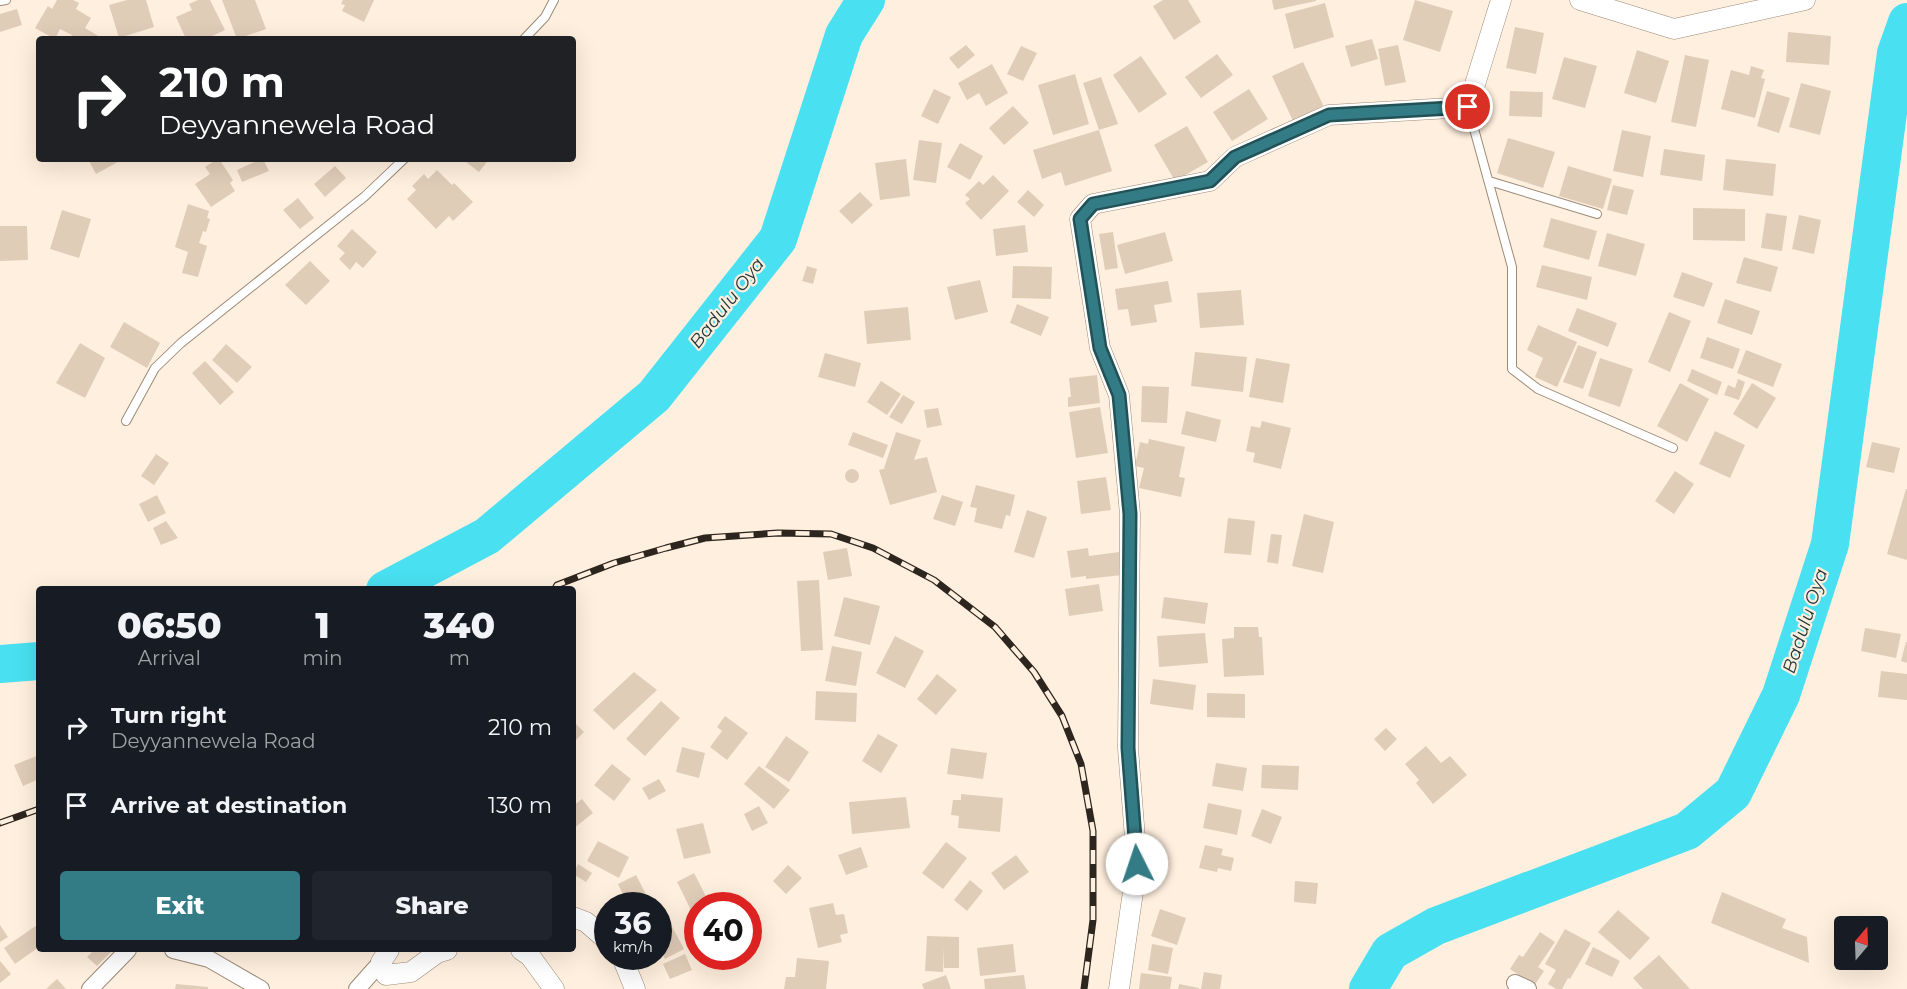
<!DOCTYPE html>
<html lang="en">
<head>
<meta charset="utf-8">
<style>
  :root { --surface:#171b24; --page:#20242c; --text:#f1f3f6; --muted:#9ea1a6; --accent:#347c85 }
  body { margin:0; font-family:Montserrat,sans-serif; background:var(--page); color:var(--text); height:100vh; display:flex; flex-direction:column; font-size:22px; white-space:nowrap }
  * { box-sizing:border-box; margin:0 }
  p { font-size:20px; color:var(--muted) }
  .icon { flex:none; width:33px; height:33px; fill:none; stroke:currentColor; stroke-width:2; stroke-linecap:round; stroke-linejoin:round }
  .map { position:relative; flex:1; overflow:hidden }
  .details { position:absolute; left:36px; top:586px; width:540px; height:366px; display:flex; flex-direction:column; background:var(--surface); border-radius:6px; box-shadow:0 6px 24px #0002 }
  .details>* { flex:none }
  .banner { position:absolute; left:36px; top:36px; width:540px; height:126px; border-radius:6px; box-shadow:0 6px 24px #0002; background:#202124; color:#fff; overflow:hidden }
  .needle { width:39px; rotate:19deg }
  .tools { position:absolute; left:1834px; top:916px; display:grid; gap:12px }
  .tools a { display:grid; place-items:center; width:54px; height:54px; border-radius:6px; background:var(--surface); box-shadow:0 6px 24px #0002; font-size:30px }
  .speed { position:absolute; left:594px; top:892px; display:flex; gap:12px; font-size:30px; font-weight:700; text-align:center }
  .speed>* { display:grid; place-content:center; width:78px; height:78px; border-radius:50%; background:var(--surface); box-shadow:0 6px 24px #0002; line-height:1 }
  .speed small { font-size:15px; font-weight:400 }
  .speed .limit { border:9px solid #d22; background:#fff; color:#111 }
  .pin { position:absolute; display:grid; place-items:center; width:51px; height:51px; color:#fff; margin:-26px; border:3px solid #fff; border-radius:50%; box-shadow:0 2px 6px #0007 }
  .me { position:absolute; width:66px; margin:-33px; rotate:356deg; stroke-linejoin:round; filter:drop-shadow(0 0 4px #0008) }
  .turn { display:flex; align-items:center; gap:21px; height:126px; padding:0 24px; font-size:27px }
  .turn .icon { width:78px; height:78px; stroke-width:2.5 }
  .turn b { display:block; font-size:42px; line-height:51px }
  .eta { display:flex; justify-content:space-evenly; align-items:center; height:102px; text-align:center }
  .eta b { font-size:36px; font-weight:800; line-height:42px }
  .primary-button { display:flex; gap:12px; margin-top:auto; padding:12px 24px }
  .primary-button a { flex:1; height:69px; border-radius:6px; background:var(--accent); color:#fff; font-size:24px; font-weight:800; line-height:69px; text-align:center }
  .primary-button a+a { background:var(--page); color:var(--text) }
  ul { padding:0; list-style:none }
  li { display:flex; align-items:center; gap:18px; height:78px; padding:0 24px }
  li div { flex:1 }
  li b { display:block; font-size:22px }
  li em { font-style:normal }
  .map>svg:first-child { display:block }
</style>
</head>
<body>
<div class="map">
<svg width="1907" height="989" viewBox="0 0 1907 989">
  <rect width="100%" height="100%" fill="#ffefde"/>
  <g fill="none" stroke-linecap="round" stroke-linejoin="round">
    <path stroke="#49e0f1" stroke-width="38" d="M385,590L487,536L654,396L778,239L844,35L866,0
      M0,664L39,661
      M1368,989L1390,952L1436,926L1687,831L1733,793L1781,695L1830,544L1896,53L1907,22"/>
  </g>
  <path fill="#e0cdb8" d="M57,0H73L79,3L76,9L91,18L85,28L100,37L99,39H70L72,35L60,29L55,39L35,28L48,6L52,9Z
    M127,0H146L154,27L119,38L109,5Z
    M198,0H210L225,30L206,39H186L176,17L192,10L189,4Z
    M222,0H255L266,29L237,39Z
    M343,0H374L364,22L342,11L345,5L341,4Z
    M1163,0H1188L1201,22L1174,40L1153,6Z
    M1272,0H1316V1L1274,10Z
    M1415,0L1453,11L1440,52L1403,40Z
    M1325,3L1334,37L1294,49L1285,14Z
    M17,9L22,25L0,32V14Z
    M1515,27L1544,33L1536,74L1506,68Z
    M1788,32L1831,36L1829,65L1786,62Z
    M1372,39L1378,59L1351,67L1345,46Z
    M966,45L975,55L958,69L949,58Z
    M1398,45L1406,82L1385,86L1378,49Z
    M1021,46L1037,53L1023,81L1007,74Z
    M1637,50L1669,61L1656,103L1624,93Z
    M1217,54L1233,75L1201,98L1185,77Z
    M1685,55L1709,60L1696,127L1671,122Z
    M1141,56L1167,94L1139,113L1113,75Z
    M1564,57L1597,66L1585,108L1552,99Z
    M1303,62L1324,107L1293,121L1272,76Z
    M992,64L1008,93L986,106L979,93L967,100L958,83Z
    M1751,66L1764,70L1761,78L1765,79L1755,118L1721,109L1731,70L1749,75Z
    M1075,74L1089,124L1053,135L1038,85Z
    M1101,77L1118,124L1099,130L1112,171L1065,186L1061,172L1042,179L1033,150L1099,130L1083,83Z
    M1801,83L1831,91L1820,135L1789,127Z
    M934,89L951,97L938,124L921,116Z
    M1249,89L1268,119L1232,141L1213,112Z
    M1510,91L1543,92L1542,117L1509,116Z
    M1767,91L1790,98L1779,133L1757,126Z
    M1013,106L1029,123L1004,145L989,128Z
    M1187,126L1208,162L1175,181L1154,145Z
    M1622,130L1651,136L1643,177L1613,171Z
    M1508,138L1555,152L1543,188L1497,173Z
    M919,140L942,143L936,183L913,180Z
    M960,143L983,156L970,180L947,167Z
    M1664,149L1705,155L1702,181L1660,175Z
    M88,159H123L96,174Z
    M217,159H219L233,180L230,183L235,191L211,207L195,184L210,174L205,167Z
    M261,159H263L269,171L242,182L237,170Z
    M462,159H489L479,172Z
    M906,159L910,196L880,200L875,163Z
    M1726,159L1776,164L1773,196L1723,190Z
    M335,166L346,178L325,197L314,184Z
    M1568,166L1612,179L1603,209L1559,196Z
    M437,170L452,185L454,183L473,202L453,221L449,216L436,229L407,199L416,190L412,186L424,174L428,179Z
    M993,175L1009,191L981,220L965,203L970,199L965,195L979,181L983,185Z
    M1613,185L1634,190L1627,215L1607,210Z
    M1028,190L1044,205L1034,217L1017,202Z
    M860,192L873,205L852,224L839,211Z
    M298,198L314,218L300,229L283,210Z
    M188,204L209,211L207,218L210,219L206,232L203,231L199,243L207,246L198,277L182,273L188,252L175,247Z
    M1693,208L1745,209V241L1693,240Z
    M62,210L91,219L79,258L50,249Z
    M1766,213L1787,216L1782,251L1761,248Z
    M1799,215L1821,220L1814,254L1792,249Z
    M1551,218L1597,231L1589,260L1543,247Z
    M1025,225L1028,252L996,256L993,229Z
    M0,226H27L28,260L0,261Z
    M352,229L377,252L363,268L356,262L350,270L339,259L345,253L337,246Z
    M1113,232L1118,268L1105,270L1099,234Z
    M1165,232L1173,261L1125,274L1117,245Z
    M1607,233L1645,244L1636,276L1598,266Z
    M1744,257L1778,267L1771,292L1736,283Z
    M310,261L330,281L306,305L285,285Z
    M1542,265L1592,277L1587,300L1536,287Z
    M807,266L817,269L813,284L802,281Z
    M1013,266L1052,267L1051,299L1012,298Z
    M1682,272L1713,283L1704,307L1673,297Z
    M980,280L988,312L955,320L947,287Z
    M1168,281L1172,302L1154,305L1157,322L1131,326L1128,309L1118,310L1115,289Z
    M1241,290L1244,325L1200,328L1197,293Z
    M1725,299L1760,311L1752,335L1717,323Z
    M1017,304L1049,317L1041,336L1010,323Z
    M908,307L911,340L867,344L864,311Z
    M1577,308L1617,323L1608,347L1568,331Z
    M1669,312L1691,321L1670,372L1648,362Z
    M124,322L160,343L147,368L110,347Z
    M1538,325L1577,342L1557,387L1535,377L1543,358L1527,350Z
    M1707,337L1740,349L1733,369L1700,358Z
    M80,343L105,358L85,398L56,383Z
    M226,344L252,367L237,383L212,360Z
    M1578,345L1597,352L1583,389L1563,382Z
    M1746,350L1782,364L1773,387L1737,373Z
    M1195,352L1247,357L1243,392L1191,386Z
    M825,353L861,363L855,387L818,377Z
    M1256,358L1290,364L1283,403L1249,397Z
    M1600,358L1633,369L1620,407L1588,396Z
    M205,361L234,392L220,405L192,373Z
    M1692,369L1722,382L1717,395L1687,381Z
    M1097,375L1100,403L1068,407V397H1071L1069,378Z
    M1738,379L1745,382L1739,400L1724,395L1728,385L1735,388Z
    M881,381L901,394L887,415L867,402Z
    M1680,383L1709,399L1687,442L1657,426Z
    M1752,383L1776,398L1757,429L1733,414Z
    M1142,386L1169,387L1167,423L1141,422Z
    M903,395L915,402L902,424L889,417Z
    M1100,407L1108,453L1076,458L1069,412Z
    M938,408L942,425L927,428L924,410Z
    M1186,411L1221,420L1216,442L1181,434Z
    M1262,421L1291,428L1281,469L1253,462L1255,453L1246,451L1251,426L1260,428Z
    M1715,431L1745,445L1730,478L1699,464Z
    M853,432L888,445L883,458L848,445Z
    M896,432L921,440L914,460L927,457L937,492L890,505L879,470L886,468H884Z
    M1149,439L1185,447L1179,477L1185,478L1181,497L1139,488L1144,468L1135,466L1140,442L1148,444Z
    M1872,442L1900,448L1894,473L1866,467Z
    M156,454L169,463L154,485L141,476Z
    M845 476a7 7 0 1 1 14 0a7 7 0 1 1-14 0Z
    M1675,471L1694,484L1674,514L1655,501Z
    M1106,477L1111,510L1081,514L1077,481Z
    M976,485L1015,495L1010,516L1006,515L1002,529L974,522L977,508L970,507Z
    M1906,489H1907V560L1887,554Z
    M157,495L166,513L148,522L139,504Z
    M942,495L963,502L955,526L933,519Z
    M1027,510L1047,517L1034,558L1014,552Z
    M1304,514L1334,522L1323,573L1292,566Z
    M1228,518L1255,521L1251,555L1224,553Z
    M166,521L178,538L161,545L153,528Z
    M1271,534L1282,535L1278,564L1267,562Z
    M847,548L852,576L828,580L823,552Z
    M1088,548L1089,556L1119,552L1122,575L1086,579V576L1071,578L1067,551Z
    M819,580L823,650L801,651L797,581Z
    M1099,584L1103,611L1069,616L1065,589Z
    M844,597L880,606L870,645L834,636Z
    M1164,597L1208,603L1205,624L1161,618Z
    M1234,627H1258L1259,637H1262L1264,675L1224,677L1222,639L1234,638Z
    M1865,628L1901,634L1896,658L1861,651Z
    M1205,633L1208,663L1159,667L1157,636Z
    M895,636L924,651L905,688L876,673Z
    M1906,642H1907V663L1901,661Z
    M832,646L862,652L856,686L825,681Z
    M1881,671L1907,674V700L1878,697Z
    M634,672L657,690L614,730L593,710Z
    M937,674L957,690L936,715L917,699Z
    M1153,679L1196,685L1193,710L1150,704Z
    M816,691L857,693L856,722L815,720Z
    M1207,693L1245,694V718L1207,717Z
    M661,701L680,718L645,756L626,739Z
    M725,716L748,733L727,760L710,747L722,731L717,727Z
    M573,721L584,732L573,743Z
    M1386,728L1397,739L1385,751L1374,739Z
    M878,734L898,745L881,773L862,761Z
    M786,736L809,752L789,782L765,767Z
    M1426,746L1441,763L1450,756L1467,775L1433,804L1416,783L1419,780L1405,764Z
    M682,747L705,753L699,778L676,772Z
    M951,748L987,753L983,779L947,774Z
    M39,755V779L23,786L14,765Z
    M1216,763L1247,768L1243,791L1212,786Z
    M612,764L631,779L614,801L594,785Z
    M1262,765L1299,766L1298,790L1261,788Z
    M759,766L790,790L774,809L744,784Z
    M659,779L666,791L649,800L642,788Z
    M961,794L1003,798L1000,832L958,828L959,816L951,815L953,800H961Z
    M906,797L910,828L852,834L849,802Z
    M582,799L593,813L573,829V806Z
    M1208,803L1242,810L1237,835L1203,828Z
    M759,806L768,823L752,831L744,814Z
    M1262,809L1282,817L1271,844L1251,836Z
    M703,823L711,853L684,859L676,829Z
    M598,841L629,857L619,878L587,861Z
    M946,842L967,858L943,889L922,873Z
    M1205,845L1223,849L1221,855L1234,858L1231,871L1218,868L1217,872L1199,868Z
    M861,847L868,867L846,875L838,855Z
    M1016,855L1029,872L1004,890L991,873Z
    M578,864L592,873L586,882L573,874Z
    M788,865L802,878L786,894L773,881Z
    M694,873L711,906H698V917L695,918L677,882Z
    M636,875L652,906H629L618,884Z
    M970,880L983,891L967,911L954,900Z
    M1295,881L1318,883L1316,904L1294,902Z
    M1722,892L1786,919L1782,928L1807,937L1809,963L1711,923Z
    M616,899L621,906H608V920L601,910Z
    M833,903L836,915L844,914L848,933L840,935L842,942L818,948L809,908Z
    M1160,909L1186,918L1177,945L1151,936Z
    M1618,910L1650,938L1630,960L1598,932Z
    M669,921L684,949L665,959L658,947V926Z
    M0,925L8,937L0,942Z
    M37,925L39,928V947L15,964L4,948Z
    M1565,929L1591,943L1570,979L1568,978L1562,989H1556L1548,984L1556,970L1545,964Z
    M1540,932L1555,942L1538,967L1544,971L1534,986L1510,969L1519,955L1523,957Z
    M927,936L959,937V968H944V947L943,972L925,971Z
    M1013,944L1016,972L980,976L977,948Z
    M1152,944L1173,948L1168,974L1148,970Z
    M1593,947L1620,961L1612,977L1585,964Z
    M94,950H113L97,966L87,957Z
    M685,954L692,970L670,979L663,964Z
    M1659,955L1690,989H1643L1633,978Z
    M797,958L829,961L826,989H784L786,977H795Z
    M0,961L11,974L0,983Z
    M1204,972L1222,975L1220,989H1201Z
    M1141,973L1172,977L1170,989H1139Z
    M946,975L951,989H924L922,984Z
    M1024,975L1026,989H985L984,979Z
    M57,979L66,989H46Z
    M176,984L208,987V989H175Z
    M1179,984L1199,988V989H1178Z"/>
  <g fill="none" stroke-linecap="round" stroke-linejoin="round">
    <defs>
      <path id="service" d="M0,1L6,0
        M524,39L545,17L554,0
        M1468,107L1512,267V369L1538,389L1673,448
        M1489,181L1597,214
        M126,421L155,368L181,343L364,197L404,159"/>
      <path id="minor" d="M173,950L209,959L261,989
        M1515,983L1528,989
        M90,989L128,950
        M357,989L381,962"/>
      <path id="tertiary" d="M1580,0L1674,29L1805,0
        M573,917L586,922L608,941
        M389,950L381,962L386,975L411,972L437,953L447,950
        M521,950L530,956L554,989
        M622,957L635,989
        M1119,989L1137,864L1128,748L1130,514L1119,395L1100,348L1080,219L1093,204L1210,181L1235,157L1329,115L1468,107L1501,0"/>
    </defs>
    <use href="#service" stroke="#9c8a77" stroke-width="10"/>
    <use href="#minor" stroke="#9c8a77" stroke-width="18"/>
    <use href="#tertiary" stroke="#9c8a77" stroke-width="21"/>
    <use href="#service" stroke="#fff" stroke-width="8"/>
    <use href="#minor" stroke="#fff" stroke-width="16"/>
    <use href="#tertiary" stroke="#fff" stroke-width="20"/>
    <defs>
      <path id="rail" d="M554,590L557,585L614,563L666,548L705,538L778,533L831,534L873,548L934,580L995,627L1034,672L1062,716L1081,764L1093,831V920L1084,989
        M0,823L39,809"/>
    </defs>
    <use href="#rail" stroke="#2d261e" stroke-width="7"/>
    <use href="#rail" stroke="#ffefde" stroke-width="4.5" stroke-dasharray="14" stroke-linecap="butt"/>
  </g>
  <g fill="none" stroke-linecap="round" stroke-linejoin="round">
    <defs>
      <path id="route" d="M1137,864L1128,748L1130,514L1119,395L1100,348L1080,219L1093,204L1210,181L1235,157L1329,115L1468,107"/>
    </defs>
    <use href="#route" stroke="#225156" stroke-width="15"/>
    <use href="#route" stroke="#347c85" stroke-width="10"/>
  </g>
  <g text-anchor="middle" dominant-baseline="central" stroke-width="4.5" stroke-linejoin="round" paint-order="stroke">
    <g font-size="18" font-style="italic" fill="#20383c" stroke="#ffefde">
      <text transform="translate(727 303) rotate(-52)">Badulu Oya</text>
      <text transform="translate(1805 621) rotate(-72)">Badulu Oya</text>
    </g>
  </g>
</svg>
<div class="tools">
<a><svg class="needle" viewBox="-14 -14 28 28"><path d="M0-13l5 13h-10z" fill="#e53935"/><path d="M0 13l5-13h-10z" fill="#9ea1a6"/></svg></a>
</div>
<div class="speed"><div>36<small>km/h</small></div><div class="limit">40</div></div>
<div class="pin" style="left:1468px;top:107px;background:#d93025"><svg class="icon" aria-label="arrive" viewBox="0 0 24 24"><path d="M6 21V4h12l-3 4 3 4H6"/></svg></div>
<svg class="me" style="left:1137px;top:864px" viewBox="-20 -20 40 40"><circle r="19" fill="#fff"/><path d="M0-13L10 11 0 6-10 11z" fill="#347c85"/></svg>
<div class="banner">
<div class="turn"><svg class="icon" aria-label="right" viewBox="0 0 24 24"><path d="M7 20v-9h11M14 6l5 5-5 5"/></svg><div><b>210 m</b>Deyyannewela Road</div></div>
</div>
<section class="details">
<div class="eta">
<div><b>06:50</b><p>Arrival</p></div>
<div><b>1</b><p>min</p></div>
<div><b>340</b><p>m</p></div>
</div>
<ul>
<li><svg class="icon" aria-label="right" viewBox="0 0 24 24"><path d="M7 20v-9h11M14 6l5 5-5 5"/></svg><div><b>Turn right</b><p>Deyyannewela Road</p></div><em>210 m</em></li>
<li><svg class="icon" aria-label="arrive" viewBox="0 0 24 24"><path d="M6 21V4h12l-3 4 3 4H6"/></svg><div><b>Arrive at destination</b></div><em>130 m</em></li>
</ul>
<div class="primary-button"><a>Exit</a><a>Share</a></div>
</section>
</div>
</body>
</html>
